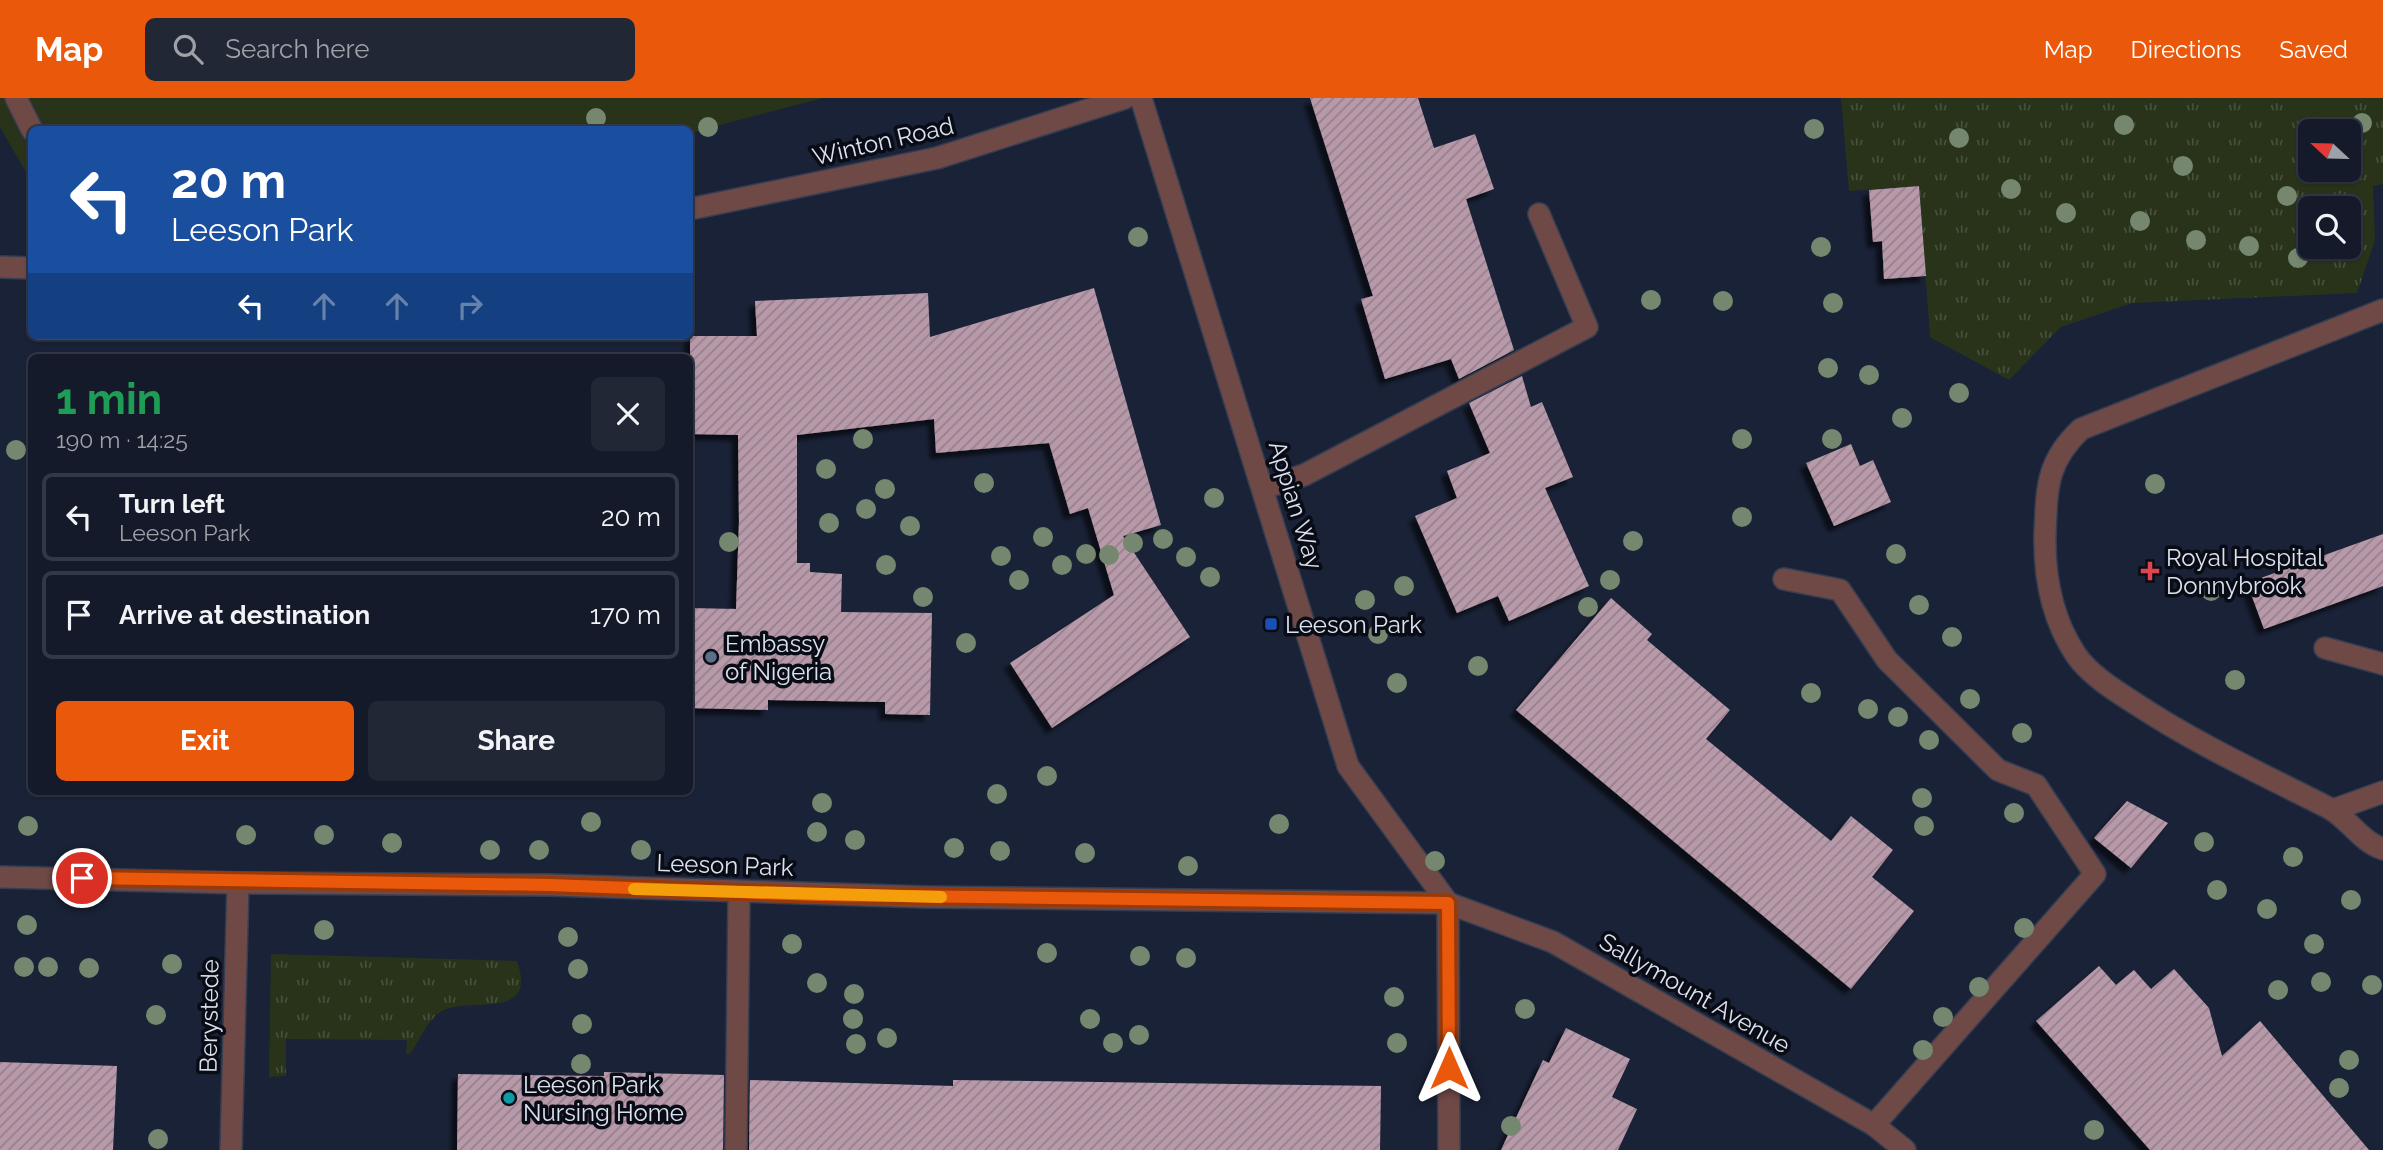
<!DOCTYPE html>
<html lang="en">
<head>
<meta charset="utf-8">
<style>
  :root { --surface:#141a29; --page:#212735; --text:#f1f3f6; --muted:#9da1a8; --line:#333846; --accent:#ea580c }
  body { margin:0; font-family:Raleway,sans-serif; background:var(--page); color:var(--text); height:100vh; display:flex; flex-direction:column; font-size:26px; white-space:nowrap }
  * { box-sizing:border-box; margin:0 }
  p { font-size:23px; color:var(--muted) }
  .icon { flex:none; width:38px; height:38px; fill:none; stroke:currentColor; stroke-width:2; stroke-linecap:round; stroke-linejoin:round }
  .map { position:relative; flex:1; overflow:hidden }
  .side { position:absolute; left:28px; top:256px; width:665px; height:441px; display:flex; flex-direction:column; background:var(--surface); border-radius:10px; box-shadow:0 2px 5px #0004,0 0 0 2px var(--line) }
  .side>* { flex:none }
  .hud { position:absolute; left:28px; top:28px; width:665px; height:214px; border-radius:10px; box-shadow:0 2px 5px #0004,0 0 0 2px var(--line); background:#1a4fa0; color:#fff; overflow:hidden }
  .needle { width:46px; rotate:292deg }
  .tools { position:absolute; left:2298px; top:21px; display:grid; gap:14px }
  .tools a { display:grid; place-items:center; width:63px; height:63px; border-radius:10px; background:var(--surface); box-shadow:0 2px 5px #0004,0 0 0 2px var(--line); font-size:35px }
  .pin { position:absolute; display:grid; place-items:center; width:60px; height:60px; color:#fff; margin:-30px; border:4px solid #fff; border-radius:50%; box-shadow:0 2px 7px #0007 }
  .me { position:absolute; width:77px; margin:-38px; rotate:0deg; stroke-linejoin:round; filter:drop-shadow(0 0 5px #0008) }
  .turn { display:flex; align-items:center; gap:24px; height:147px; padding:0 28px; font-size:32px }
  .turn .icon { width:91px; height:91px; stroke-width:2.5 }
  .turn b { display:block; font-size:49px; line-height:60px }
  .lanes { display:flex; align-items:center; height:66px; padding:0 28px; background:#0003; justify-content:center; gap:35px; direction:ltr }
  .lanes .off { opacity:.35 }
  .round { display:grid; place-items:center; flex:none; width:74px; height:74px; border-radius:10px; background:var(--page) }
  .head { display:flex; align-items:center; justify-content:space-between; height:119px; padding:0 28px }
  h1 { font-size:42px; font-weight:700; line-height:52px; color:#1e9e55 }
  .cta { display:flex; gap:14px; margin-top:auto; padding:14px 28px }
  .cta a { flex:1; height:80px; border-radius:10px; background:var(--accent); color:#fff; font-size:28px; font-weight:700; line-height:80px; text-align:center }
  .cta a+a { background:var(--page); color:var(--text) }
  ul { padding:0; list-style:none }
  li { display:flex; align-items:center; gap:21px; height:88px; margin:0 14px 10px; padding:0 14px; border:4px solid var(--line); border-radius:10px }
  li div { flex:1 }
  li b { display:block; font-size:26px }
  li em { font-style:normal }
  header { display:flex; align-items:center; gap:42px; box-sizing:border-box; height:98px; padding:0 35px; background:var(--accent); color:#fff }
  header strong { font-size:33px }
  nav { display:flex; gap:38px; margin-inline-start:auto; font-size:24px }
  .search { width:490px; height:63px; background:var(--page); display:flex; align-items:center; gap:18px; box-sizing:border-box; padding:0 24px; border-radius:10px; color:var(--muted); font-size:26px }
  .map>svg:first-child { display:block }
</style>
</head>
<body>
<header>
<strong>Map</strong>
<div class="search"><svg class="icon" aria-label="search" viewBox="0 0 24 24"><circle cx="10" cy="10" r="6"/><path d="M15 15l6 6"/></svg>Search here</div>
<nav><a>Map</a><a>Directions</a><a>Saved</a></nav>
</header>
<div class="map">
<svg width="2383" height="1052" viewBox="0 0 2383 1052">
  <defs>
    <pattern id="grass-tufts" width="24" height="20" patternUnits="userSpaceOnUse" patternTransform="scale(1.75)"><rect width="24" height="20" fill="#28331a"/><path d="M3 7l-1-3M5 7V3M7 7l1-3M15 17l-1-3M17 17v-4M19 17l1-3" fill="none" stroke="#47503c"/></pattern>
    <pattern id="building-hatch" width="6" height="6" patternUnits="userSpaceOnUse" patternTransform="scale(1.75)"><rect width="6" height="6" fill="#b899a9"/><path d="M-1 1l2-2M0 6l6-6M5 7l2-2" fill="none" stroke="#95808c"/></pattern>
    <filter id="shadow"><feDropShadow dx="-6" dy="6" stdDeviation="2" flood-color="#0009"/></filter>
  </defs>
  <rect width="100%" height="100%" fill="#1a2237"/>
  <path fill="url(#grass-tufts)" fill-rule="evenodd" d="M1841,0H2383V86L2373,88L2375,142L2357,195L2132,205L2061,229L2009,282L1930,239L1919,88L1849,93ZM2310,33H2348V72H2310ZM2310,110H2348V149H2310Z
    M271,856L517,863C538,923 472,899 444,912C428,919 420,942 410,956H406L407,942L286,941V978L269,979Z"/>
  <path fill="#28331a" d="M0,0H823L690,35V32H32L31,83L0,29Z
    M2308,0H2356L2314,16Z"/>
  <path fill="url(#building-hatch)" filter="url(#shadow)" d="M1310,0H1418L1434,50L1475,36L1494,91L1466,101L1514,252L1459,281L1451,261L1385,281L1361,201L1373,198Z
    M1919,88L1926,178L1884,181L1882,143L1873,144L1869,92Z
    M1094,190L1161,427L1123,438L1190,539L1052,630L1010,565L1114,497L1088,410L1070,416L1049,345L936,355L934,321L797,337V465H810V474L842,476L841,514L932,515L930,617L885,616V604L768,602V612L690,610V510L736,511L739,423L738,337L690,336V238H757L755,203L928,195L930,239Z
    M1522,278L1531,309L1542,304L1573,379L1545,390L1589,488L1509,523L1498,498L1457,515L1415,418L1457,400L1447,373L1490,355L1469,305Z
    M1851,346L1860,368L1873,362L1891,404L1834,428L1806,365Z
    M2383,436V488L2264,531L2247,485Z
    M1611,500L1652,536L1647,542L1730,612L1706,641L1831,743L1851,718L1893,752L1872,779L1914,813L1851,891L1516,612Z
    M2127,703L2168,725L2131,770L2094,740Z
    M2099,868L2116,887L2134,872L2151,891L2174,871L2209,910L2222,958L2260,923L2369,1052H2150L2036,923Z
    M1566,930L1630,961L1612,999L1637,1011L1618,1052H1501L1543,962L1549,965Z
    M0,964L117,968L113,1052H0Z
    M604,974L724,977L723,1052H457L458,976L604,978Z
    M750,982L953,988V982L1381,988L1380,1052H749Z"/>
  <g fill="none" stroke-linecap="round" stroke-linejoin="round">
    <defs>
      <path id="service" d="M16,0L32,32
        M2383,212L2081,331C2046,364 2047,390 2045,436C2044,479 2052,521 2076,557C2089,576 2114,592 2133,604C2196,646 2262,676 2329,710C2349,721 2360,743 2383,751
        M1264,390L1304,377L1587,229L1539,116
        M1784,481L1840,492L1887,562L1998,672L2036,687L2095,776L1874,1027
        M2325,550L2383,566
        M2333,712L2383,694
        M736,1052L739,795"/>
      <path id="minor" d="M690,111L937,60L1125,0
        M0,169L32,170
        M0,779L238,785L550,787L926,799L1448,805L1553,844L1874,1027L1905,1052
        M231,1052L238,785"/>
      <path id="tertiary" d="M1141,0L1348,668L1448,805L1449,1052"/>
    </defs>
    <use href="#service" stroke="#353d51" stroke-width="24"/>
    <use href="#minor" stroke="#353d51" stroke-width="24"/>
    <use href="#tertiary" stroke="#353d51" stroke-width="24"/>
    <use href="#service" stroke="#6f4946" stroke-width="21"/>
    <use href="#minor" stroke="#6f4946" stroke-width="21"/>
    <use href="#tertiary" stroke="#6f4946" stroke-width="21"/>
  </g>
  <g fill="#75886f">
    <circle cx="596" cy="20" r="10"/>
    <circle cx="2362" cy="25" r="10"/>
    <circle cx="2124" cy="27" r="10"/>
    <circle cx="708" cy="29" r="10"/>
    <circle cx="1814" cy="31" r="10"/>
    <circle cx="1959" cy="40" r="10"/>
    <circle cx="2183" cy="68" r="10"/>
    <circle cx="2011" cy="91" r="10"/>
    <circle cx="2287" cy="98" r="10"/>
    <circle cx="2066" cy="115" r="10"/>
    <circle cx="2140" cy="123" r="10"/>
    <circle cx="1138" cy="139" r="10"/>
    <circle cx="2196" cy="142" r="10"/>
    <circle cx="2249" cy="148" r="10"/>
    <circle cx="1821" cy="149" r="10"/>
    <circle cx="2298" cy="160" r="10"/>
    <circle cx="1651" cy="202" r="10"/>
    <circle cx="1723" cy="203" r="10"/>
    <circle cx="1833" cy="205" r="10"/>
    <circle cx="1828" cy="270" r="10"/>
    <circle cx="1869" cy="277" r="10"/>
    <circle cx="1959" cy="295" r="10"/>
    <circle cx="1902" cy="320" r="10"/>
    <circle cx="863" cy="341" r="10"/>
    <circle cx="1742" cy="341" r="10"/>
    <circle cx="1832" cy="341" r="10"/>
    <circle cx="16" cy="352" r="10"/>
    <circle cx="826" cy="371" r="10"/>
    <circle cx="984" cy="385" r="10"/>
    <circle cx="2155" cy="386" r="10"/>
    <circle cx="885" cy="391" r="10"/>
    <circle cx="1214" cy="400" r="10"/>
    <circle cx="866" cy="411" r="10"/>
    <circle cx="1742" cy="419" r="10"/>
    <circle cx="829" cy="425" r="10"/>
    <circle cx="910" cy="428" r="10"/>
    <circle cx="1043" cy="439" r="10"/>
    <circle cx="1163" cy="441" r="10"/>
    <circle cx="1633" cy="443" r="10"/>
    <circle cx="729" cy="444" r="10"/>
    <circle cx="1133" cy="445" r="10"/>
    <circle cx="1086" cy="456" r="10"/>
    <circle cx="1896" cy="456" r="10"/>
    <circle cx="1109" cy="457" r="10"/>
    <circle cx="1001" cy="458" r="10"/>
    <circle cx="1186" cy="459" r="10"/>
    <circle cx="886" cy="467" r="10"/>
    <circle cx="1062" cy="467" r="10"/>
    <circle cx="1210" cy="479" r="10"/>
    <circle cx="1019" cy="482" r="10"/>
    <circle cx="1610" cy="482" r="10"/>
    <circle cx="1404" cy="488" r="10"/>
    <circle cx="2211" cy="493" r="10"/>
    <circle cx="923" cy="499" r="10"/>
    <circle cx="1365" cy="502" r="10"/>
    <circle cx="1919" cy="507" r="10"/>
    <circle cx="1588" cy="509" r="10"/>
    <circle cx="1378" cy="536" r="10"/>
    <circle cx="1952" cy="539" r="10"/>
    <circle cx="966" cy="545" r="10"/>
    <circle cx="1478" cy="568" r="10"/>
    <circle cx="2235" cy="582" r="10"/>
    <circle cx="1397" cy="585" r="10"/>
    <circle cx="1811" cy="595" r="10"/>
    <circle cx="1970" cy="601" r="10"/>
    <circle cx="1868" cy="611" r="10"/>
    <circle cx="1898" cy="619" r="10"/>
    <circle cx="2022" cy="635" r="10"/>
    <circle cx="1929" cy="642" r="10"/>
    <circle cx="1047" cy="678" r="10"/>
    <circle cx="997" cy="696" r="10"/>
    <circle cx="1922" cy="700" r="10"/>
    <circle cx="822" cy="705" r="10"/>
    <circle cx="2014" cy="715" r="10"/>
    <circle cx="591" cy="724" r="10"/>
    <circle cx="1279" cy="726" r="10"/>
    <circle cx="28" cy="728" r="10"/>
    <circle cx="1924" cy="728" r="10"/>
    <circle cx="817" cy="734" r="10"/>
    <circle cx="246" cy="737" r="10"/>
    <circle cx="324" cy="737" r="10"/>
    <circle cx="855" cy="742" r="10"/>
    <circle cx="2204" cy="744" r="10"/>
    <circle cx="392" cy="745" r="10"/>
    <circle cx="954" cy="750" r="10"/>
    <circle cx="490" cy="752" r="10"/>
    <circle cx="539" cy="752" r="10"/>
    <circle cx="641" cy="752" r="10"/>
    <circle cx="1000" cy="753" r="10"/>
    <circle cx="1085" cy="755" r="10"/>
    <circle cx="2293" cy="759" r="10"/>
    <circle cx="1435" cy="763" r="10"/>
    <circle cx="1188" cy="768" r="10"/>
    <circle cx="2217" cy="792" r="10"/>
    <circle cx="2351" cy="802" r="10"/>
    <circle cx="2267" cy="811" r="10"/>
    <circle cx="27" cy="827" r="10"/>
    <circle cx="2024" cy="830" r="10"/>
    <circle cx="324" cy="832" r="10"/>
    <circle cx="568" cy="839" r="10"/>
    <circle cx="792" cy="846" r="10"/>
    <circle cx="2314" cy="846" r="10"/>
    <circle cx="1047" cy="855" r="10"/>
    <circle cx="1140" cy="858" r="10"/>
    <circle cx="1186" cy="860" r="10"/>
    <circle cx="172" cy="866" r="10"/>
    <circle cx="24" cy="869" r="10"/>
    <circle cx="48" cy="869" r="10"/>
    <circle cx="89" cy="870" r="10"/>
    <circle cx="578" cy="871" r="10"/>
    <circle cx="2321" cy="884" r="10"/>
    <circle cx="817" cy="885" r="10"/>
    <circle cx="2372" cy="887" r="10"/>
    <circle cx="1979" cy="889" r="10"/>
    <circle cx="2278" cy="892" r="10"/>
    <circle cx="854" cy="896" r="10"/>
    <circle cx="1394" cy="899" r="10"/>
    <circle cx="1525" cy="911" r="10"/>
    <circle cx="156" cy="917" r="10"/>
    <circle cx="1943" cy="919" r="10"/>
    <circle cx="853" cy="921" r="10"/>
    <circle cx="1090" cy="921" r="10"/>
    <circle cx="582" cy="926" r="10"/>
    <circle cx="1139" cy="937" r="10"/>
    <circle cx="887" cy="940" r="10"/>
    <circle cx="1113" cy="945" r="10"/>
    <circle cx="1397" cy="945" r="10"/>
    <circle cx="856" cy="946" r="10"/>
    <circle cx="1923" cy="952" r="10"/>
    <circle cx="2349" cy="962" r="10"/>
    <circle cx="581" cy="966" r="10"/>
    <circle cx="2339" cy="990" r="10"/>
    <circle cx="1511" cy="1028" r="10"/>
    <circle cx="2094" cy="1032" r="10"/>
    <circle cx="158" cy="1041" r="10"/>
  </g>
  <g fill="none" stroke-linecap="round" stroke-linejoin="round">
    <defs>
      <path id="route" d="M82,780L550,787L819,797L1448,805L1449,970"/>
    </defs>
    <use href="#route" stroke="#983908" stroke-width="18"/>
    <use href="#route" stroke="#ea580c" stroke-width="12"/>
    <path stroke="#f59e0b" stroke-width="12" d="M634,791L941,799"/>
  </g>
  <path fill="#e0444e" stroke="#090c15" stroke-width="2.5" d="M2146.5 462.5h7v7h7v7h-7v7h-7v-7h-7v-7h7z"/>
  <rect fill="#1a4fb4" stroke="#090c15" stroke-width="2.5" x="1264" y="519" width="14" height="14" rx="3.5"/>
  <circle fill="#5c6f8a" stroke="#090c15" stroke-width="2.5" cx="711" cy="559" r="7"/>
  <circle fill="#0f9aa8" stroke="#090c15" stroke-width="2.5" cx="509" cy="1000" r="7"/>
  <g text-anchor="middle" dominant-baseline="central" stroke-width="7" stroke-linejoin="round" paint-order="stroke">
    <g font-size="24" fill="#dbe1ef" stroke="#090c15">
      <text transform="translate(883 43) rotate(-13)">Winton Road</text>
      <text transform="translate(1296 407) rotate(73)">Appian Way</text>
      <text transform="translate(725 767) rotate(2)">Leeson Park</text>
      <text transform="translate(1695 895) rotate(30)">Sallymount Avenue</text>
      <text transform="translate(209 918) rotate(-89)">Berystede</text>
    </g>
    <g font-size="24" fill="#dbe1ef" stroke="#090c15" text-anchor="start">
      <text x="2166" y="459">Royal Hospital<tspan x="2166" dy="28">Donnybrook</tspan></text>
      <text x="1285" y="526">Leeson Park</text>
      <text x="725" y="545">Embassy<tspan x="725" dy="28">of Nigeria</tspan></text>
      <text x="523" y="986">Leeson Park<tspan x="523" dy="28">Nursing Home</tspan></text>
    </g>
  </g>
</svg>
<div class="tools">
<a><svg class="needle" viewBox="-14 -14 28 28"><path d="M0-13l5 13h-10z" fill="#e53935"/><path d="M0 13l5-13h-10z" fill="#9da1a8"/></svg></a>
<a><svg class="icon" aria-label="search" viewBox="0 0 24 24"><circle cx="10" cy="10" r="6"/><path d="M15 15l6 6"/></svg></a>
</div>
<div class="pin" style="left:82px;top:780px;background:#d93025"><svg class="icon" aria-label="arrive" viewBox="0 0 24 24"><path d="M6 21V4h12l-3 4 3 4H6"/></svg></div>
<svg class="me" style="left:1449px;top:970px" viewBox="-20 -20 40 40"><path d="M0-17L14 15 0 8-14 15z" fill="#ea580c" stroke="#fff" stroke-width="4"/></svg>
<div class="hud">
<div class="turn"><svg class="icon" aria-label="left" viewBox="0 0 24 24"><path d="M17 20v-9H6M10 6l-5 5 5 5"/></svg><div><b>20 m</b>Leeson Park</div></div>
<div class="lanes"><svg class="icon" aria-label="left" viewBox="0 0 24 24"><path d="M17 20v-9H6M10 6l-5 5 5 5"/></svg><svg class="icon off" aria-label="ahead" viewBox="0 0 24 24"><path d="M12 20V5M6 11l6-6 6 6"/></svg><svg class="icon off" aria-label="ahead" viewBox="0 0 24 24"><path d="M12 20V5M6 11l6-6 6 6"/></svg><svg class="icon off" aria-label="right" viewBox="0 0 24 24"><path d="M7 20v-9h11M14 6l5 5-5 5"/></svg></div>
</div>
<section class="side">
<div class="head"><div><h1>1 min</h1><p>190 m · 14:25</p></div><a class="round"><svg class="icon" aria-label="close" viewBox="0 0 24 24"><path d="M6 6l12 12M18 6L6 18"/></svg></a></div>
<ul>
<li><svg class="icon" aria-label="left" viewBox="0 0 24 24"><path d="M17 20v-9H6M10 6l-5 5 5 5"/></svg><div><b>Turn left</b><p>Leeson Park</p></div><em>20 m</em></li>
<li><svg class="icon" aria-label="arrive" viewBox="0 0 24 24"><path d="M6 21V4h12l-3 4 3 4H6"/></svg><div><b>Arrive at destination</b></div><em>170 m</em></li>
</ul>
<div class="cta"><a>Exit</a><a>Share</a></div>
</section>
</div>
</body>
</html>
